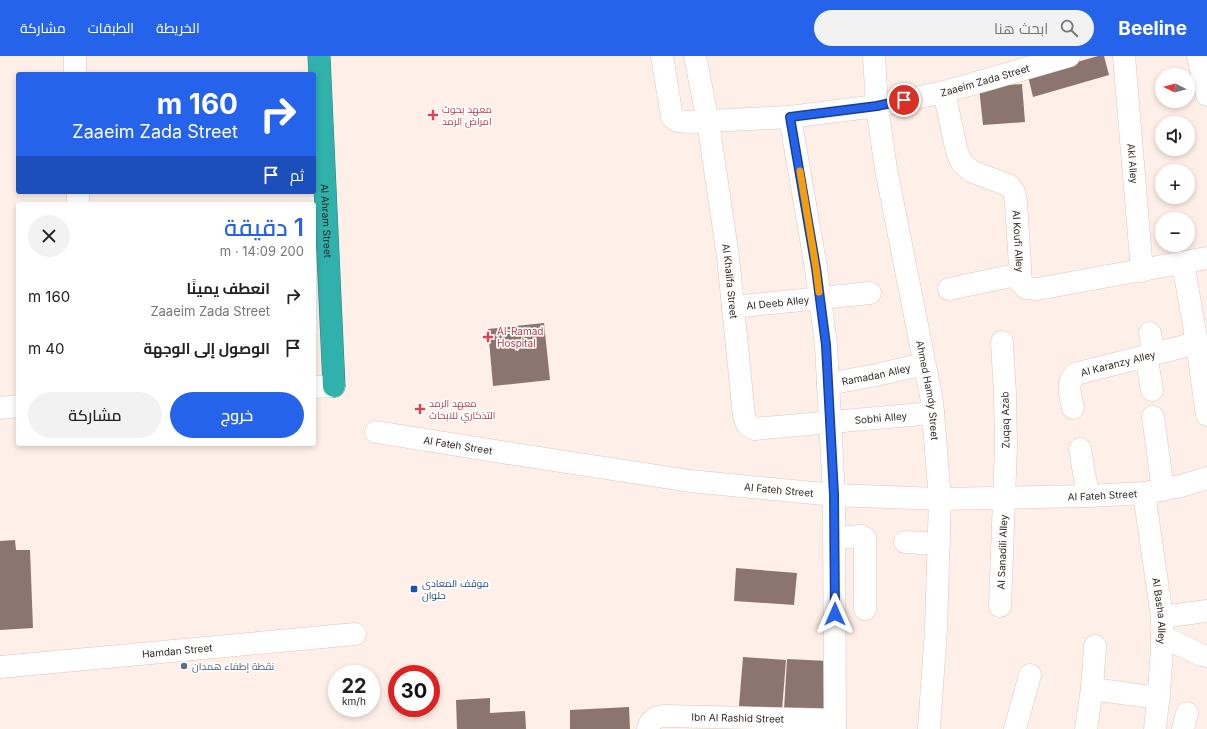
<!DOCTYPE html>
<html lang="ar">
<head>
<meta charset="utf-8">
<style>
  :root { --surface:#fff; --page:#f2f2f2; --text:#222; --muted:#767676; --accent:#2563eb }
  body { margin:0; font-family:Inter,Cairo,sans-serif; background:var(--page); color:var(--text); direction:rtl; height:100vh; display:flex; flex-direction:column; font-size:15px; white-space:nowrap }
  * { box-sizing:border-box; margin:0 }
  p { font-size:13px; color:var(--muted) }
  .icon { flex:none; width:22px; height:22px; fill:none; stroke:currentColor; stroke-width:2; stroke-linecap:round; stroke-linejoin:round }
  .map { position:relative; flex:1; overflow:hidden; direction:ltr }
  .drawer { position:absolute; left:16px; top:146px; width:300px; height:244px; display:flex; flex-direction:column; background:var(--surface); border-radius:4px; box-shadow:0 2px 6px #0003; direction:rtl }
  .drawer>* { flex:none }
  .guide { position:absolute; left:16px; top:16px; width:300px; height:122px; border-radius:4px; box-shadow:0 2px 6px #0003; direction:rtl; background:#2563eb; color:#fff; overflow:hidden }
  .needle { width:26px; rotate:276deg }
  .buttons { position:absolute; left:1155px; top:12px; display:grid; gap:8px }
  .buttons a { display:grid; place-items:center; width:40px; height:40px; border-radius:50%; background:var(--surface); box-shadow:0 2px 6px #0003; font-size:20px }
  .speed { position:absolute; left:328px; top:609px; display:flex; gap:8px; font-size:20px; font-weight:700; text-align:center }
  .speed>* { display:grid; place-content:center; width:52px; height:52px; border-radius:50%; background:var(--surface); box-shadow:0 2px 6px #0003; line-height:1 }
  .speed small { font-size:10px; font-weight:400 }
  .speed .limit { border:6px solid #d22; background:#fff; color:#111 }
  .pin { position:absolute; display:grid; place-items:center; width:34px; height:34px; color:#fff; margin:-17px; border:2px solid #fff; border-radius:50%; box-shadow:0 1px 4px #0007 }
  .me { position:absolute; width:44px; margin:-22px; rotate:0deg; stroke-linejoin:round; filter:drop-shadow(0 0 3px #0008) }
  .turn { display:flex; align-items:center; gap:14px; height:84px; padding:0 12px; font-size:18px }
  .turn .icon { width:52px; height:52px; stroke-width:2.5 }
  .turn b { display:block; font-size:28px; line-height:34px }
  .then { display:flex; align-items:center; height:38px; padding:0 12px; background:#0003; gap:8px; font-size:15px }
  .round { display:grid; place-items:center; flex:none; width:42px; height:42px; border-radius:21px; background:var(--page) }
  .head { display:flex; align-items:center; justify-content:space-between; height:68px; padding:0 12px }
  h1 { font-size:24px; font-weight:600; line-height:30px; color:var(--accent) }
  .button { display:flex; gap:8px; margin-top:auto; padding:8px 12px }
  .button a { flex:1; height:46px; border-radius:24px; background:var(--accent); color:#fff; font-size:16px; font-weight:600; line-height:46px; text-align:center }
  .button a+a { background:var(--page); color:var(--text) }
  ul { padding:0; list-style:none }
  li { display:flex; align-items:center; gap:12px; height:52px; padding:0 12px }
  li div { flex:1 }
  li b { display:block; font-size:15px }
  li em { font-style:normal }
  header { display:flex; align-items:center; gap:24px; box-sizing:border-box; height:56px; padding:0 20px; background:var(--accent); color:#fff }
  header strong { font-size:19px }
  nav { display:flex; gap:22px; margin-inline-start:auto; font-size:14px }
  .search { width:280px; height:36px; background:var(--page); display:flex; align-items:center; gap:10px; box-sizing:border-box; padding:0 14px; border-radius:22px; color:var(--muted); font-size:15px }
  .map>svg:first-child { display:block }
</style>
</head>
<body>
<header>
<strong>Beeline</strong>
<div class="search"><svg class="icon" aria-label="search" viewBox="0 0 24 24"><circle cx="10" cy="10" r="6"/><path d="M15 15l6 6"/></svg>ابحث هنا</div>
<nav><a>الخريطة</a><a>الطبقات</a><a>مشاركة</a></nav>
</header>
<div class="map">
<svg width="1207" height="673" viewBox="0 0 1207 673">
  <rect width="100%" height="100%" fill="#feefe8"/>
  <path fill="#8c756e" d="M1098,0H1104L1109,19L1033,41L1028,20Z
    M1022,28L1025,66L983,69L979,31Z
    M544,267L550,324L493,330L488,273Z
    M15,484L16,494H30L33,572L0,574V485Z
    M736,512L797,517L794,549L734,545Z
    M743,601L786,604L782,654L739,650Z
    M787,603L828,605L825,656L784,654Z
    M490,642V657L525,655L526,673H457L456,644Z
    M629,651L630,673H570V654Z"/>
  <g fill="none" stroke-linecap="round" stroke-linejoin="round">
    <defs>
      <g id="minor">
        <path d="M75,0V18"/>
        <path id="s1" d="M662,0L672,61L677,65L689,66L790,61L877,50L944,36L1069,0"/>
        <path id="s2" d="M695,0L708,66L728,201L744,360L747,368L754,373L933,357"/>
        <path id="s3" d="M874,0L877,50L886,113L932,345L940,443L936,573L929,673"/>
        <path id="s4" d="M1124,0L1142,215"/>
        <path d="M1198,0L1207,39"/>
        <path id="s5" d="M944,36L957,96L962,107L971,115L1010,130L1014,136L1016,146L1021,227L1026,232L1037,233L1207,202"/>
        <path d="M790,61L816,212L826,289L834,439L835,673"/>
        <path d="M78,136V148"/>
        <path d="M1183,207L1197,287L1207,359"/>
        <path d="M949,233L1020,218"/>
        <path id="s6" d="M733,251L870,237"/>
        <path d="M1150,277L1154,298"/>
        <path d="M1146,300L1152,334"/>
        <path id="s7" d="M828,328L876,319L924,308"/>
        <path d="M314,331L334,330"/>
        <path d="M0,352L18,350"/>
        <path id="s8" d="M1073,352C1070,338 1066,329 1075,318L1197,287"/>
        <path d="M1153,361L1163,434"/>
        <path id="s9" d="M376,376L527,400L690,425L834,439L940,443L1088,440L1144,437L1181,430L1207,422"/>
        <path d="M1080,393L1088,440"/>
        <path id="s10" d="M1144,437L1162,561C1163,599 1159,636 1155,673"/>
        <path d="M834,482L861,480L865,482V553"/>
        <path d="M905,486L939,488"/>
        <path id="s11" d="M1000,550L1006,390L1005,338L1002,286"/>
        <path d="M1162,561L1207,555"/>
        <path d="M1162,580L1201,599L1207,600"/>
        <path id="s12" d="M0,611L355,578"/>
        <path d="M1092,633L1159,642"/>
        <path id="s13" d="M648,673C651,663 655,661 665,660L835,664"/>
        <path d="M1015,673L1030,619"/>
        <path d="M1086,673L1092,633L1095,590"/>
        <path d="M1183,673L1187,657"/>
      </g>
      <g id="highway">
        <path id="s14" d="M319,0L334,330"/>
      </g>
    </defs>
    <use href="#minor" stroke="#dec6ba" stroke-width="23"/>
    <use href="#highway" stroke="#31817c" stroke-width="23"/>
    <use href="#minor" stroke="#fff" stroke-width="22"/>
    <use href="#highway" stroke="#31b1ac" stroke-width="22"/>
  </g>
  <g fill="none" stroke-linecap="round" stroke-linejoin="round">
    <defs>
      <path id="route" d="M835,558L834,439L826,289L816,212L790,61L877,50L904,44"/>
    </defs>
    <use href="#route" stroke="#184099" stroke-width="10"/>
    <use href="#route" stroke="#2563eb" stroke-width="7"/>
    <path stroke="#f59e0b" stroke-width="7" d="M800,115L816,212L819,236"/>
  </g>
  <g fill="#e0444e" stroke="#fff" stroke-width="1.5">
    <path d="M431 53h4v4h4v4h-4v4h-4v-4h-4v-4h4z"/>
    <path d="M486 275h4v4h4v4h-4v4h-4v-4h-4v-4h4z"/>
    <path d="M418 347h4v4h4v4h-4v4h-4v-4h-4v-4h4z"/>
  </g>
  <rect fill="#1a4fb4" stroke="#fff" stroke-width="1.5" x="410" y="529" width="8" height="8" rx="2"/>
  <circle fill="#5c6f8a" stroke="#fff" stroke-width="1.5" cx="184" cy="610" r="4"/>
  <g text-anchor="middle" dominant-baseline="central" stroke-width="3.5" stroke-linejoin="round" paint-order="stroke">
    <g font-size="10" fill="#312824" stroke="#fff">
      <text stroke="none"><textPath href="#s1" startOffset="380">Zaaeim Zada Street</textPath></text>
      <text stroke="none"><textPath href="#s4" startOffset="108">Akl Alley</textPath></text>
      <text stroke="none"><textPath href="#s14" startOffset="165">Al Ahram Street</textPath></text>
      <text stroke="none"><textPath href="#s5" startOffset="184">Al Koufi Alley</textPath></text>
      <text stroke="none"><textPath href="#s2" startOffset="228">Al Khalifa Street</textPath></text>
      <text stroke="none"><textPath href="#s6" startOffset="45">Al Deeb Alley</textPath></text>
      <text stroke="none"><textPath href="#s8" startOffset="80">Al Karanzy Alley</textPath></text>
      <text stroke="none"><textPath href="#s7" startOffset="49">Ramadan Alley</textPath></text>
      <text stroke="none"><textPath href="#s3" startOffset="339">Ahmed Hamdy Street</textPath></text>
      <text stroke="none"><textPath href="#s2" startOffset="508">Sobhi Alley</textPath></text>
      <text transform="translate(1005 364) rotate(-91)">Zuqaq Azab</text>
      <text stroke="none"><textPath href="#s9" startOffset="83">Al Fateh Street</textPath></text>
      <text stroke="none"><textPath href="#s9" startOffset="407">Al Fateh Street</textPath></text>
      <text stroke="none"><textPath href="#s9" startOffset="731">Al Fateh Street</textPath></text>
      <text stroke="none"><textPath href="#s11" startOffset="54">Al Sanadili Alley</textPath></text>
      <text stroke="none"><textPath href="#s10" startOffset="119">Al Basha Alley</textPath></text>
      <text stroke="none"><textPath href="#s12" startOffset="178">Hamdan Street</textPath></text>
      <text stroke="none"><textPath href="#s13" startOffset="96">Ibn Al Rashid Street</textPath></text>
    </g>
    <g font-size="10" fill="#be3a42" stroke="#fff" text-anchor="start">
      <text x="442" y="53">معهد بحوث<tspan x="442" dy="12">امراض الرمد</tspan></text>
      <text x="497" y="275">Al-Ramad<tspan x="497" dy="12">Hospital</tspan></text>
      <text x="429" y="347">معهد الرمد<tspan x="429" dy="12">التذكاري للابحاث</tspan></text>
    </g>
    <g font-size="10" fill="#164399" stroke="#fff" text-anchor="start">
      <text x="422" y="527">موقف المعادى<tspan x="422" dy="12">حلوان</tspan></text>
    </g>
    <g font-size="10" fill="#4e5e75" stroke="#fff" text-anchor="start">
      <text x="192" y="610">نقطة إطفاء همدان</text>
    </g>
  </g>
</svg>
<div class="buttons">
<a><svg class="needle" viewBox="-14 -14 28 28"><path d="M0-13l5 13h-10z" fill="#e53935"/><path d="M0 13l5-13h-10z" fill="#767676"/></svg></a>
<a><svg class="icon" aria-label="sound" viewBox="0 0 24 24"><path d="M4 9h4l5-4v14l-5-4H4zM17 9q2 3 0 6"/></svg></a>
<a>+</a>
<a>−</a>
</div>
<div class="speed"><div>22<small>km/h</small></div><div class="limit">30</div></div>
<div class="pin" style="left:904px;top:44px;background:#d93025"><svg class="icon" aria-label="arrive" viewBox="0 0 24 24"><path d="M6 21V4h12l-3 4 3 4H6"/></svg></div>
<svg class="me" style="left:835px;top:558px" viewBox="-20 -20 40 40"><path d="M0-17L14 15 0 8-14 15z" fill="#2563eb" stroke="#fff" stroke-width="4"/></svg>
<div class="guide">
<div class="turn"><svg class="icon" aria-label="right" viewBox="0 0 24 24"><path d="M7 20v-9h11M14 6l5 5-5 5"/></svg><div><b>160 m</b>Zaaeim Zada Street</div></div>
<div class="then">ثم<svg class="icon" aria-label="arrive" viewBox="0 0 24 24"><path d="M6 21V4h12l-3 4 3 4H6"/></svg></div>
</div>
<section class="drawer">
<div class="head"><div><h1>1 دقيقة</h1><p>200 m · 14:09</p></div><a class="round"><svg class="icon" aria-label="close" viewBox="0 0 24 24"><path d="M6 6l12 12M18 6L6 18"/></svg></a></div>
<ul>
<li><svg class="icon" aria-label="right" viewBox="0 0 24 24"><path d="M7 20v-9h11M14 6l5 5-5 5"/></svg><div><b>انعطف يمينًا</b><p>Zaaeim Zada Street</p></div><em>160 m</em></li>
<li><svg class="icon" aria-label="arrive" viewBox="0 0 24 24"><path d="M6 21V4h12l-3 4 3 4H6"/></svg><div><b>الوصول إلى الوجهة</b></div><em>40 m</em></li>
</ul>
<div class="button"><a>خروج</a><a>مشاركة</a></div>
</section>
</div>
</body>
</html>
